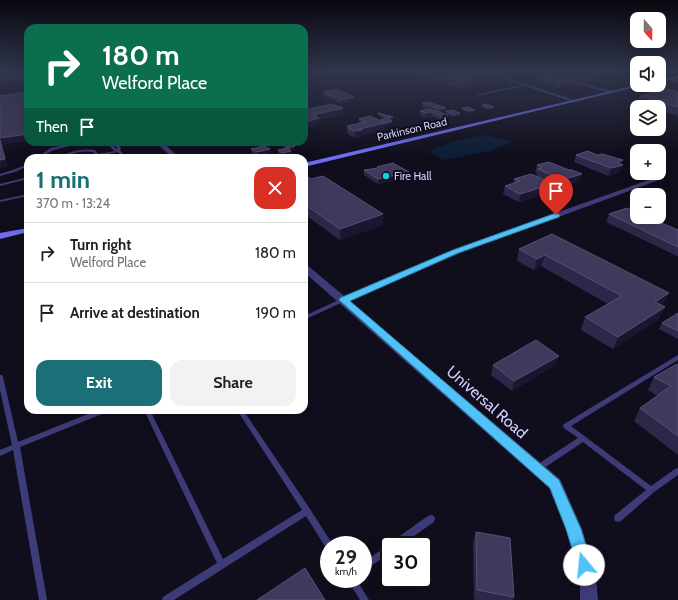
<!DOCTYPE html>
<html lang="en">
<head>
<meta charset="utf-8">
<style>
  :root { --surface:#fff; --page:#f2f2f2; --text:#222; --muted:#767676; --line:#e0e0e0; --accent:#1b7078 }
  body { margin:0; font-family:Cabin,sans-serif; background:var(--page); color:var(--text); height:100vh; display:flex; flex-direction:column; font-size:15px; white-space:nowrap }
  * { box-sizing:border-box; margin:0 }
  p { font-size:13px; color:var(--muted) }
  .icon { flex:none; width:22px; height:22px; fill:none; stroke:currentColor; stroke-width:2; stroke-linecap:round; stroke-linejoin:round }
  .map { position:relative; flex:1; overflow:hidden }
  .sheet { position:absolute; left:24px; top:154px; width:284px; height:260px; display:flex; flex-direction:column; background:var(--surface); border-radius:12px; box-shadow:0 4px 16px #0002 }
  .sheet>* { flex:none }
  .guide { position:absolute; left:24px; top:24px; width:284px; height:122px; border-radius:12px; box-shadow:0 4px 16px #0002; background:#0b6e4f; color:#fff; overflow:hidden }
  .needle { width:26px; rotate:160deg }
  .fabs { position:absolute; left:630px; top:12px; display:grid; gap:8px }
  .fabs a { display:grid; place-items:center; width:36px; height:36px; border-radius:8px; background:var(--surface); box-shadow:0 4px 16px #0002; font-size:20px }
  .speed { position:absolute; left:320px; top:536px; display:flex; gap:8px; font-size:20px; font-weight:700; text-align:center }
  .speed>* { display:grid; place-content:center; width:52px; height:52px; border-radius:50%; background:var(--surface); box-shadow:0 4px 16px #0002; line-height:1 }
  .speed small { font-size:10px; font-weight:400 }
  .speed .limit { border:2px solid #111; border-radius:6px; background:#fff; color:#111 }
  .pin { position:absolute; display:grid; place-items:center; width:34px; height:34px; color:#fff; margin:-41px -17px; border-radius:50% 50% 50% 0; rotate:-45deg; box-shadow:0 0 4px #0007 }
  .pin .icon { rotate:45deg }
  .me { position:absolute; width:44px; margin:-22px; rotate:343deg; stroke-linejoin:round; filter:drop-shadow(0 0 3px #0008) }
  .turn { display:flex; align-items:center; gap:14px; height:84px; padding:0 12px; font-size:18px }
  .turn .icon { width:52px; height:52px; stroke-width:2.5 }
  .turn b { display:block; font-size:28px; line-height:34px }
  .then { display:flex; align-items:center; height:38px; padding:0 12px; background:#0003; gap:8px; font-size:15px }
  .round { display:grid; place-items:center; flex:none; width:42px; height:42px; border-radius:12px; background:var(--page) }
  .headline { display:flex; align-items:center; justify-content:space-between; height:68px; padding:0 12px }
  h1 { font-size:24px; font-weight:700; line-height:30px; color:var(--accent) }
  .button { display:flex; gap:8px; margin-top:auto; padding:8px 12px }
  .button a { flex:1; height:46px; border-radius:12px; background:var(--accent); color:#fff; font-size:16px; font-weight:700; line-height:46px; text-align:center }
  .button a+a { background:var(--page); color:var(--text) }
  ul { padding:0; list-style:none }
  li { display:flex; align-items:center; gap:12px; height:60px; padding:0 12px; border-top:1px solid var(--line) }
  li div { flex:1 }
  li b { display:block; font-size:15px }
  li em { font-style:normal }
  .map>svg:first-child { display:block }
</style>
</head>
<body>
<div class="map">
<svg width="678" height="600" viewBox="0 0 678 600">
  <rect width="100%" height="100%" fill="#100e1d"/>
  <path fill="#0d1d37" d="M485,135L513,142L489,151L444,160L429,152C445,142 467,139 485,135Z"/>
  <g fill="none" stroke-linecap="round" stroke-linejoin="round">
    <path fill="#3e3c78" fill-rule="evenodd" d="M538,71L551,75L550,76L537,72Z
      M497,75L575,100V101L573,102L524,86L478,96L479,94L522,85L496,76Z
      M28,76V78L0,81V79Z
      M567,79L611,91V92L609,93L566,80Z
      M81,142H87L53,150L40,158H36L51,148Z
      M109,142H116L121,148L120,150L126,158H122L118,152L88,158H81L95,154L93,152C86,151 79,151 72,154C67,156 63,158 58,158C69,151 83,148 95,150L98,154L116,151L113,150L108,143ZM112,142L117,148V149L115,148L112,143Z
      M28,164V166L15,172L0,176V174L13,170Z
      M28,177V179L0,186V184Z
      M28,194V196L0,202V200Z
      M343,298L345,299L346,300L345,301L304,320V316Z
      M678,355V360L571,426L651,486L675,469L678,468V475L654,492L621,521L618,522L615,521L614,518L615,515L646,490L583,442L541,470L538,471L535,470L534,468L535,466L578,438L564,428L563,426L564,424Z
      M0,375H2L3,377L18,442L98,410H108L107,412L20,447L47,600H39L13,450L0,456V450L12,445L0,390Z
      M144,410H150L223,559L302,510L237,410H243L310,509L333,545H329V549L326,548L306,516L174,600H162L163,597L217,563Z
      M431,515L434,516L435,519L434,522L401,545H390L391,542L428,516Z
      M389,545V554L363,571V562Z
      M347,579H356L369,600H360Z"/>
    <path fill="#3e3c78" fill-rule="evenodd" d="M632,71H637V72H632Z
      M659,76L678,80V82L659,78Z
      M155,142H162L180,158H173Z
      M657,177L661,179L659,180L458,254L349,301L560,479L582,529L596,577L598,600H580V577L566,529L549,488L304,272V264L307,265L344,296L452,250Z"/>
    <path fill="#6e6df2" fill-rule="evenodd" d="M678,76V78L659,82V80Z
      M637,85H644L304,167V163Z
      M28,228V232L0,239V233Z"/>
  </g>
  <path fill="#2d2849" d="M412,71H505L504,78L472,84V87L461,89Z
    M561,71H608L593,74L597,81L585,83L560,76Z
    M537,75L572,86L560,88L535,81Z
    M324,92L354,97V101L341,104L324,96Z
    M678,92V116L659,110V107H648L637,104L640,96Z
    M422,103L446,108L445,112L442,113L448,120L442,121L432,116L425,118L420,115V111L430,110L422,107Z
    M482,105L494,109L489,110L482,107Z
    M462,108L475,112L469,113L462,110Z
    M446,111L460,115L454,117L446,114Z
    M378,113L393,117V119H390L392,121V124L386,125H385V130L362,135V137L355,138L349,135V134L347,133V126L359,124V119L379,121L384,119L378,115Z
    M281,143L295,146V149L290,150L291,151L292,153L282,155L278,153V150L286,149L281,145Z
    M251,149H270V154L257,157L252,153Z
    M576,155H597L621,164L620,172L608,176L574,162Z
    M537,165L580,181L560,188L553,184L551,192L519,202L503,194L505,186L513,184L514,179L536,176L537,173H535Z
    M377,167L408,177L378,184L364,175V170L377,168Z
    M304,175L383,225L340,240L304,214Z
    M609,214L678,230V256H677L606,222Z
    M552,234L663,305L662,306L659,319L613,349L581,330L585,317L608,304L541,266L534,270L517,261L519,249Z
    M678,313V339L659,329L662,323Z
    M493,365H555L512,391L491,375Z
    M678,365V455L634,421L640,408L658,396L648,390L654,377Z
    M476,532L514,597L513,600H477L474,599L473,542Z"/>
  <path fill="#1a1630" d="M505,71L504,78L472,84V87L461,89L462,82L468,78Z
    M592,71H608L591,75Z
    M598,75L597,81L585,83L587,78Z
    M574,80L572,86L560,88L562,83Z
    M354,97V101L341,104V100Z
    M494,107V109L489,110V108Z
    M343,108V115L319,120V125L305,128L306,133H304V122L313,115Z
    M446,108L445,112L439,114L440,109Z
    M475,110V112L469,113V111Z
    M432,112V116L425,118L426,113Z
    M460,113V115L454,117V115Z
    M448,116V120L442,121V117Z
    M393,117V119L388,120V118Z
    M392,121V124L386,125V123Z
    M385,123V130L362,135V137L355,138V131L360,129Z
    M28,134V141L2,145L8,166L0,168V138Z
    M295,146V149L288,150V148Z
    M270,149V154L257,157V152Z
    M291,151L292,153L282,155V153Z
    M623,160L621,165H623L620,172L608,176L611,168L617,162Z
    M409,172L408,177L378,184V179Z
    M582,174L580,181L560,188L562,180Z
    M553,184L551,192L519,202L520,194Z
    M383,214V225L340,240V229Z
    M545,255L541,266L534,270L537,259Z
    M669,293L663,305L649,314L655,302Z
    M665,307L659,319L613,349L618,337Z
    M559,356L555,365L512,391L514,381Z"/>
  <path fill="#3f395c" stroke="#565175" d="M432,71H505L468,78L473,80L462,82Z
    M562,71H582L598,75L587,78Z
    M548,73L574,80L562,83L537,75Z
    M337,89L354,97L341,100L324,92Z
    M667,89L678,92V107L640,96Z
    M28,92V134L0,138V96Z
    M428,102L446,108L440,109L422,103Z
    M332,104L343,108L313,115L319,118L304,122V112H306L304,111V110Z
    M487,104L494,107L489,108L482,105Z
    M467,107L475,110L469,111L462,108Z
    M427,109L440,112L448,116L442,117L432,112L426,113L420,111Z
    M452,110L460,113L454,115L446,111Z
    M378,113L393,117L388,118L392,121L386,123L380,120L387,118Z
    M370,116L385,123L360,129L362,130L355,131L349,129L351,128L347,126L366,122L359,119Z
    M0,140L5,159L0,160Z
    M285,142H289L295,146L288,148L281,143Z
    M264,146L270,149L257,152L251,149Z
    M288,148L291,151L282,153L278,150Z
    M588,151L597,155L602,154L623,160L617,162L623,165L611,168L576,155Z
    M549,162L569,170H572L582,174L562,180L538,169L542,168L537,165Z
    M393,163L409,172L378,179L364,170L378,168L377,167Z
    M531,174L553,184L520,194L505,186L520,181L514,179Z
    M304,175L311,179L323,176L383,214L340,229L304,204Z
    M627,208L637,212V217H648L678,230V247L609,214Z
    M552,234L669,293L655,302L665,307L618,337L585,317L622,296L545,255L537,259L519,249Z
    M678,313V331L662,323Z
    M536,340L559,356L514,381L493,365Z
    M677,364L678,365V436L640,408L671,386L654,377Z
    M476,532L510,538L514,597L477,590Z
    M305,568L325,600H257Z"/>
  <linearGradient id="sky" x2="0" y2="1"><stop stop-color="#090810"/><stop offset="0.46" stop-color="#31364c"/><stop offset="1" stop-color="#31364c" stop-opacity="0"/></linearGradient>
  <rect width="678" height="155" fill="url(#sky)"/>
  <path fill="#4fc3f7" stroke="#337fa1" d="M556,213L560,215L559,217L458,253L350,301L559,480L581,529L592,565L590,570L584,572L579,570L577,565L566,529L550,488L339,300L340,298L453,250Z"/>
  <circle fill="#13d0e1" stroke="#100e1d" stroke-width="1.5" cx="386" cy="176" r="4"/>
  <g text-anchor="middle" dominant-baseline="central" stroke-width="4" stroke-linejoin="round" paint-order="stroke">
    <g font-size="11" fill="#d2cefb" stroke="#100e1d">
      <text transform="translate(412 129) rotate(-13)">Parkinson Road</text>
    </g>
    <g font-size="11" fill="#d2cefb" stroke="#100e1d" text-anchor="start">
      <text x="394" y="176">Fire Hall</text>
    </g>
    <g font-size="16" fill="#d2cefb" stroke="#100e1d">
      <text transform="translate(487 402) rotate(41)">Universal Road</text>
    </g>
  </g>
</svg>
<div class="fabs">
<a><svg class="needle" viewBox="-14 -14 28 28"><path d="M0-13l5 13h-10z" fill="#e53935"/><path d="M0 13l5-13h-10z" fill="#767676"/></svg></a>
<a><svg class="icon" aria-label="sound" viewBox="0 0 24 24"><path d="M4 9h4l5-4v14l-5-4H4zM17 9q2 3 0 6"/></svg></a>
<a><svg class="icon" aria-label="layers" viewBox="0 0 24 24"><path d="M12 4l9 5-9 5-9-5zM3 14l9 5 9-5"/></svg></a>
<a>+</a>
<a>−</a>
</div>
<div class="speed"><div>29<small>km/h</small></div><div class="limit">30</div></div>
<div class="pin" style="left:556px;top:215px;background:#d93025"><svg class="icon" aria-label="arrive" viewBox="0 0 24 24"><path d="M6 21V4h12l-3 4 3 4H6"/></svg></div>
<svg class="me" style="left:584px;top:565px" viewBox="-20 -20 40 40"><circle r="19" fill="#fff"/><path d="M0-13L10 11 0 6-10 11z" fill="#4fc3f7"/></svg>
<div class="guide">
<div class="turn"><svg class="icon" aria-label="right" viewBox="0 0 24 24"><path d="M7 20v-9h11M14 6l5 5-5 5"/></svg><div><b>180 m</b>Welford Place</div></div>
<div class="then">Then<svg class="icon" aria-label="arrive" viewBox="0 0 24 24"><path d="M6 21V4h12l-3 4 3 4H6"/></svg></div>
</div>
<section class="sheet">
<div class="headline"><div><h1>1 min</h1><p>370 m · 13:24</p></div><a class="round" style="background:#d93025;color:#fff"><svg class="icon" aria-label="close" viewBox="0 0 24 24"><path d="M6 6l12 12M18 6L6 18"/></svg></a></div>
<ul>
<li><svg class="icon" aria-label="right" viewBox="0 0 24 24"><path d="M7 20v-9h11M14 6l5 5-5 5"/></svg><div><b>Turn right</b><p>Welford Place</p></div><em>180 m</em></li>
<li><svg class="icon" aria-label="arrive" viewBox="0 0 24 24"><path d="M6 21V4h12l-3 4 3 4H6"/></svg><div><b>Arrive at destination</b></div><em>190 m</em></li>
</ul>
<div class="button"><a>Exit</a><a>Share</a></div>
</section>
</div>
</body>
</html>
